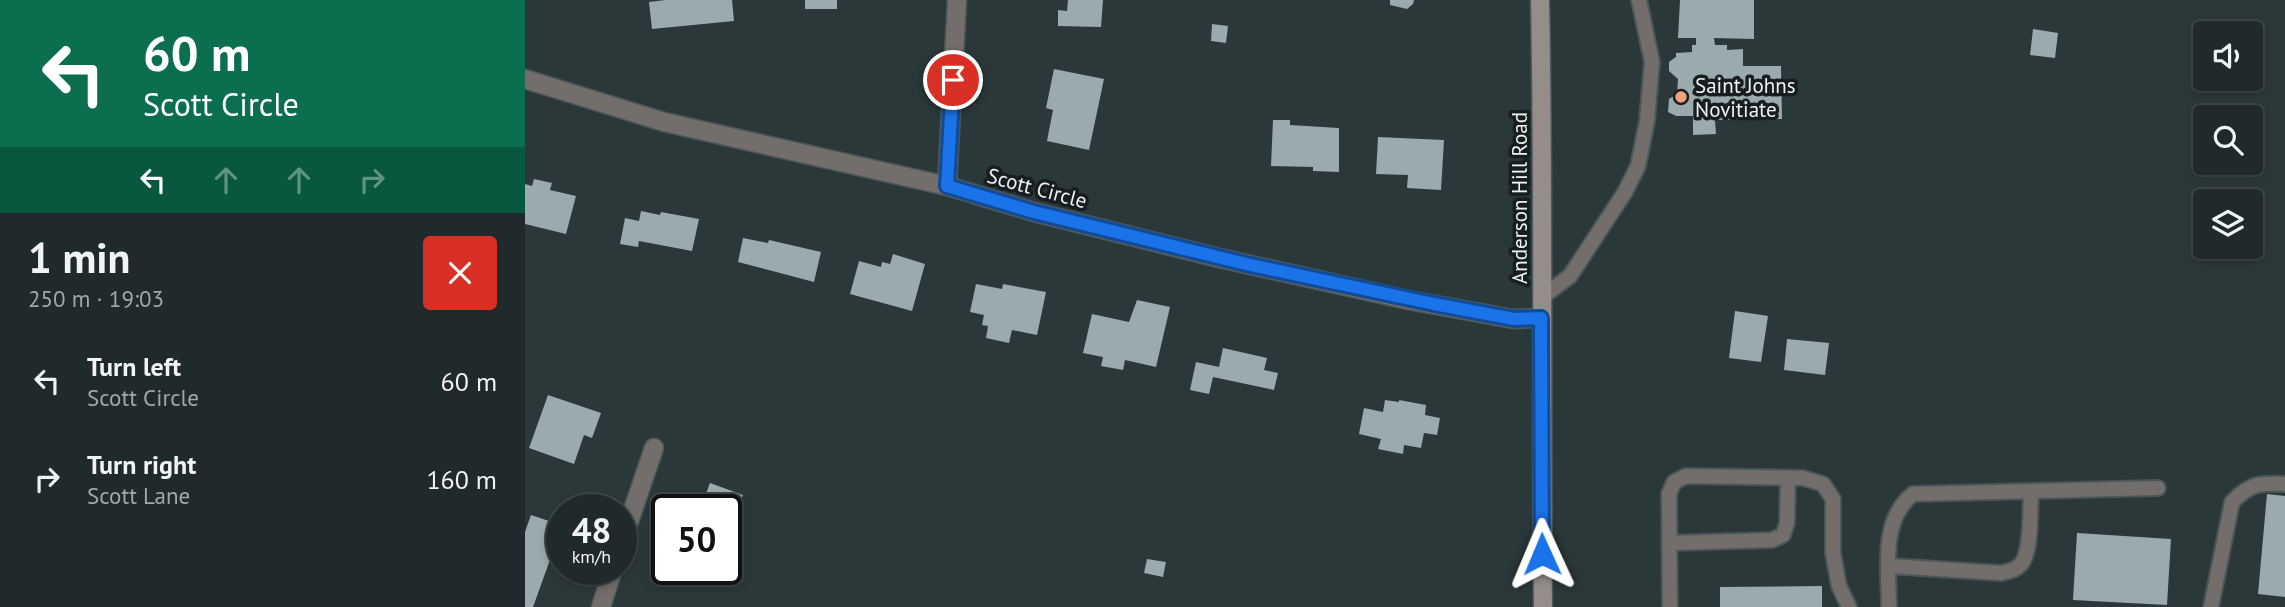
<!DOCTYPE html>
<html lang="en">
<head>
<meta charset="utf-8">
<style>
  :root { --surface:#202a2c; --page:#2d3638; --text:#f1f3f6; --muted:#a2a7a9; --line:#3d4648 }
  body { margin:0; font-family:"PT Sans",sans-serif; background:var(--page); color:var(--text); height:100vh; display:flex; flex-direction:column; font-size:26px; white-space:nowrap }
  * { box-sizing:border-box; margin:0 }
  p { font-size:23px; color:var(--muted) }
  .icon { flex:none; width:38px; height:38px; fill:none; stroke:currentColor; stroke-width:2; stroke-linecap:round; stroke-linejoin:round }
  .map { position:relative; flex:1; overflow:hidden }
  .sheet { display:flex; flex-direction:column; background:var(--surface); width:525px }
  .sheet>* { flex:none }
  .guide { background:#0b6e4f; color:#fff; overflow:hidden }
  .tools { position:absolute; left:1668px; top:21px; display:grid; gap:14px }
  .tools a { display:grid; place-items:center; width:70px; height:70px; border-radius:7px; background:var(--surface); box-shadow:0 4px 10px #0003,0 0 0 2px var(--line); font-size:35px }
  .speed { position:absolute; left:21px; top:494px; display:flex; gap:14px; font-size:35px; font-weight:700; text-align:center }
  .speed>* { display:grid; place-content:center; width:91px; height:91px; border-radius:50%; background:var(--surface); box-shadow:0 4px 10px #0003,0 0 0 2px var(--line); line-height:1 }
  .speed small { font-size:18px; font-weight:400 }
  .speed .limit { border:4px solid #111; border-radius:10px; background:#fff; color:#111 }
  .pin { position:absolute; display:grid; place-items:center; width:60px; height:60px; color:#fff; margin:-30px; border:4px solid #fff; border-radius:50%; box-shadow:0 2px 7px #0007 }
  .me { position:absolute; width:77px; margin:-38px; rotate:359deg; stroke-linejoin:round; filter:drop-shadow(0 0 5px #0008) }
  .turn { display:flex; align-items:center; gap:24px; height:147px; padding:0 28px; font-size:32px }
  .turn .icon { width:91px; height:91px; stroke-width:2.5 }
  .turn b { display:block; font-size:49px; line-height:60px }
  .lanes { display:flex; align-items:center; height:66px; padding:0 28px; background:#0003; justify-content:center; gap:35px; direction:ltr }
  .lanes .off { opacity:.35 }
  .round { display:grid; place-items:center; flex:none; width:74px; height:74px; border-radius:7px; background:var(--page) }
  .overview { display:flex; align-items:center; justify-content:space-between; height:119px; padding:0 28px }
  h1 { font-size:42px; font-weight:700; line-height:52px }
  ul { padding:0; list-style:none }
  li { display:flex; align-items:center; gap:21px; height:98px; padding:0 28px }
  li div { flex:1 }
  li b { display:block; font-size:26px }
  li em { font-style:normal }
  main { display:flex; flex:1; min-height:0 }
  .map>svg:first-child { display:block }
</style>
</head>
<body>
<main>
<section class="sheet">
<div class="guide">
<div class="turn"><svg class="icon" aria-label="left" viewBox="0 0 24 24"><path d="M17 20v-9H6M10 6l-5 5 5 5"/></svg><div><b>60 m</b>Scott Circle</div></div>
<div class="lanes"><svg class="icon" aria-label="left" viewBox="0 0 24 24"><path d="M17 20v-9H6M10 6l-5 5 5 5"/></svg><svg class="icon off" aria-label="ahead" viewBox="0 0 24 24"><path d="M12 20V5M6 11l6-6 6 6"/></svg><svg class="icon off" aria-label="ahead" viewBox="0 0 24 24"><path d="M12 20V5M6 11l6-6 6 6"/></svg><svg class="icon off" aria-label="right" viewBox="0 0 24 24"><path d="M7 20v-9h11M14 6l5 5-5 5"/></svg></div>
</div>
<div class="overview"><div><h1>1 min</h1><p>250 m · 19:03</p></div><a class="round" style="background:#d93025;color:#fff"><svg class="icon" aria-label="close" viewBox="0 0 24 24"><path d="M6 6l12 12M18 6L6 18"/></svg></a></div>
<ul>
<li><svg class="icon" aria-label="left" viewBox="0 0 24 24"><path d="M17 20v-9H6M10 6l-5 5 5 5"/></svg><div><b>Turn left</b><p>Scott Circle</p></div><em>60 m</em></li>
<li><svg class="icon" aria-label="right" viewBox="0 0 24 24"><path d="M7 20v-9h11M14 6l5 5-5 5"/></svg><div><b>Turn right</b><p>Scott Lane</p></div><em>160 m</em></li>
</ul>
</section>
<div class="map">
<svg width="1760" height="607" viewBox="0 0 1760 607">
  <rect width="100%" height="100%" fill="#2b383a"/>
  <path fill="#9baaac" d="M141,0H207L209,21L127,29L124,2Z
    M280,0H312V9H280Z
    M543,0H578L576,27L533,26V10L542,11Z
    M865,0H889L888,4L882,9L865,5Z
    M1155,0H1229V39L1189,38L1190,45H1202V50L1218,49V66H1256L1257,119L1190,120L1191,134L1168,135V116H1151L1143,112L1144,99L1152,94L1153,79L1144,71V62L1151,57V53L1167,52V45H1171V38H1153Z
    M687,24L703,26L701,43L686,41Z
    M1508,29L1533,33L1530,58L1505,55Z
    M529,69L579,79L564,150L522,141L528,110L521,108Z
    M748,120H765V125L814,128V172L788,171V167L746,166Z
    M853,137L919,140L916,190L882,188L883,175L851,174Z
    M9,179L27,183L25,190L51,196L41,234L0,224V184L7,186Z
    M116,211L135,215L136,212L174,219L167,251L114,241L113,247L95,244L100,218L114,221Z
    M218,238L243,243L244,240L296,252L289,282L213,262Z
    M368,254L400,264L387,311L325,294L334,261L356,267L357,262L365,264Z
    M451,284L477,289L478,284L521,292L512,335L487,330L484,343L461,338L463,326L457,325L459,315L445,312Z
    M612,300L645,307L631,367L600,360L598,370L576,366L578,357L558,353L567,314L604,322Z
    M1210,311L1243,316L1236,362L1204,358Z
    M1262,339L1304,343L1300,375L1259,370Z
    M698,348L742,358L739,370L753,373L749,390L688,377L684,394L665,390L671,362L694,367Z
    M23,395L76,413L67,438L59,435L49,464L4,448Z
    M860,400L874,402V400L901,405L900,415L915,418L912,435L899,433L896,448L879,445L878,454L853,449L856,439L834,434L839,408L858,412Z
    M185,483L218,495L202,539L201,509H175Z
    M1742,494L1760,496V597L1733,594Z
    M6,515L33,524L25,544L30,546L8,607H0V532Z
    M1552,533L1646,539L1642,605L1548,600Z
    M622,559L641,562L638,577L619,573Z
    M161,569H191L187,578Z
    M1297,586V607H1195V587Z"/>
  <g fill="none" stroke-linecap="round" stroke-linejoin="round">
    <defs>
      <path id="lane" d="M1016,298L1045,276L1100,192L1113,166L1122,121L1127,62L1114,0
        M1144,543L1247,540L1258,535L1262,523L1263,478
        M1364,566L1476,573C1485,571 1491,570 1496,564C1507,552 1505,507 1506,491
        M1145,607L1144,494L1149,482L1161,476L1278,478L1298,484L1308,499V553L1314,586L1324,607
        M1364,607C1364,568 1355,520 1388,494L1633,488
        M1686,607L1707,502C1726,483 1734,483 1760,484"/>
      <path id="street" d="M0,79L139,122L422,186L509,212L694,258L883,300L988,319L1015,318
        M422,186L432,0
        M96,545L129,448
        M76,607L88,569"/>
      <path id="secondary" d="M1015,0C1019,202 1016,405 1018,607"/>
    </defs>
    <use href="#lane" stroke="#4a5658" stroke-width="18"/>
    <use href="#street" stroke="#4a5658" stroke-width="21"/>
    <use href="#secondary" stroke="#4a5658" stroke-width="21"/>
    <use href="#lane" stroke="#736d6b" stroke-width="14"/>
    <use href="#street" stroke="#736d6b" stroke-width="18"/>
    <use href="#secondary" stroke="#958d89" stroke-width="18"/>
  </g>
  <g fill="none" stroke-linecap="round" stroke-linejoin="round">
    <defs>
      <path id="route" d="M428,80L422,186L509,212L721,264L909,304L989,319L1016,318L1017,554"/>
    </defs>
    <use href="#route" stroke="#114b97" stroke-width="18"/>
    <use href="#route" stroke="#1a73e8" stroke-width="12"/>
  </g>
  <circle fill="#f2a07f" stroke="#181e1f" stroke-width="2.5" cx="1156" cy="97" r="7"/>
  <g text-anchor="middle" dominant-baseline="central" stroke-width="7" stroke-linejoin="round" paint-order="stroke">
    <g font-size="21" fill="#eaf2f3" stroke="#181e1f" text-anchor="start">
      <text x="1170" y="85">Saint Johns<tspan x="1170" dy="24">Novitiate</tspan></text>
    </g>
    <g font-size="21" fill="#eaf2f3" stroke="#181e1f">
      <text transform="translate(512 188) rotate(15)">Scott Circle</text>
      <text transform="translate(994 198) rotate(-90)">Anderson Hill Road</text>
    </g>
  </g>
</svg>
<div class="tools">
<a><svg class="icon" aria-label="sound" viewBox="0 0 24 24"><path d="M4 9h4l5-4v14l-5-4H4zM17 9q2 3 0 6"/></svg></a>
<a><svg class="icon" aria-label="search" viewBox="0 0 24 24"><circle cx="10" cy="10" r="6"/><path d="M15 15l6 6"/></svg></a>
<a><svg class="icon" aria-label="layers" viewBox="0 0 24 24"><path d="M12 4l9 5-9 5-9-5zM3 14l9 5 9-5"/></svg></a>
</div>
<div class="speed"><div>48<small>km/h</small></div><div class="limit">50</div></div>
<div class="pin" style="left:428px;top:80px;background:#d93025"><svg class="icon" aria-label="arrive" viewBox="0 0 24 24"><path d="M6 21V4h12l-3 4 3 4H6"/></svg></div>
<svg class="me" style="left:1017px;top:554px" viewBox="-20 -20 40 40"><path d="M0-17L14 15 0 8-14 15z" fill="#1a73e8" stroke="#fff" stroke-width="4"/></svg>
</div>
</main>
</body>
</html>
